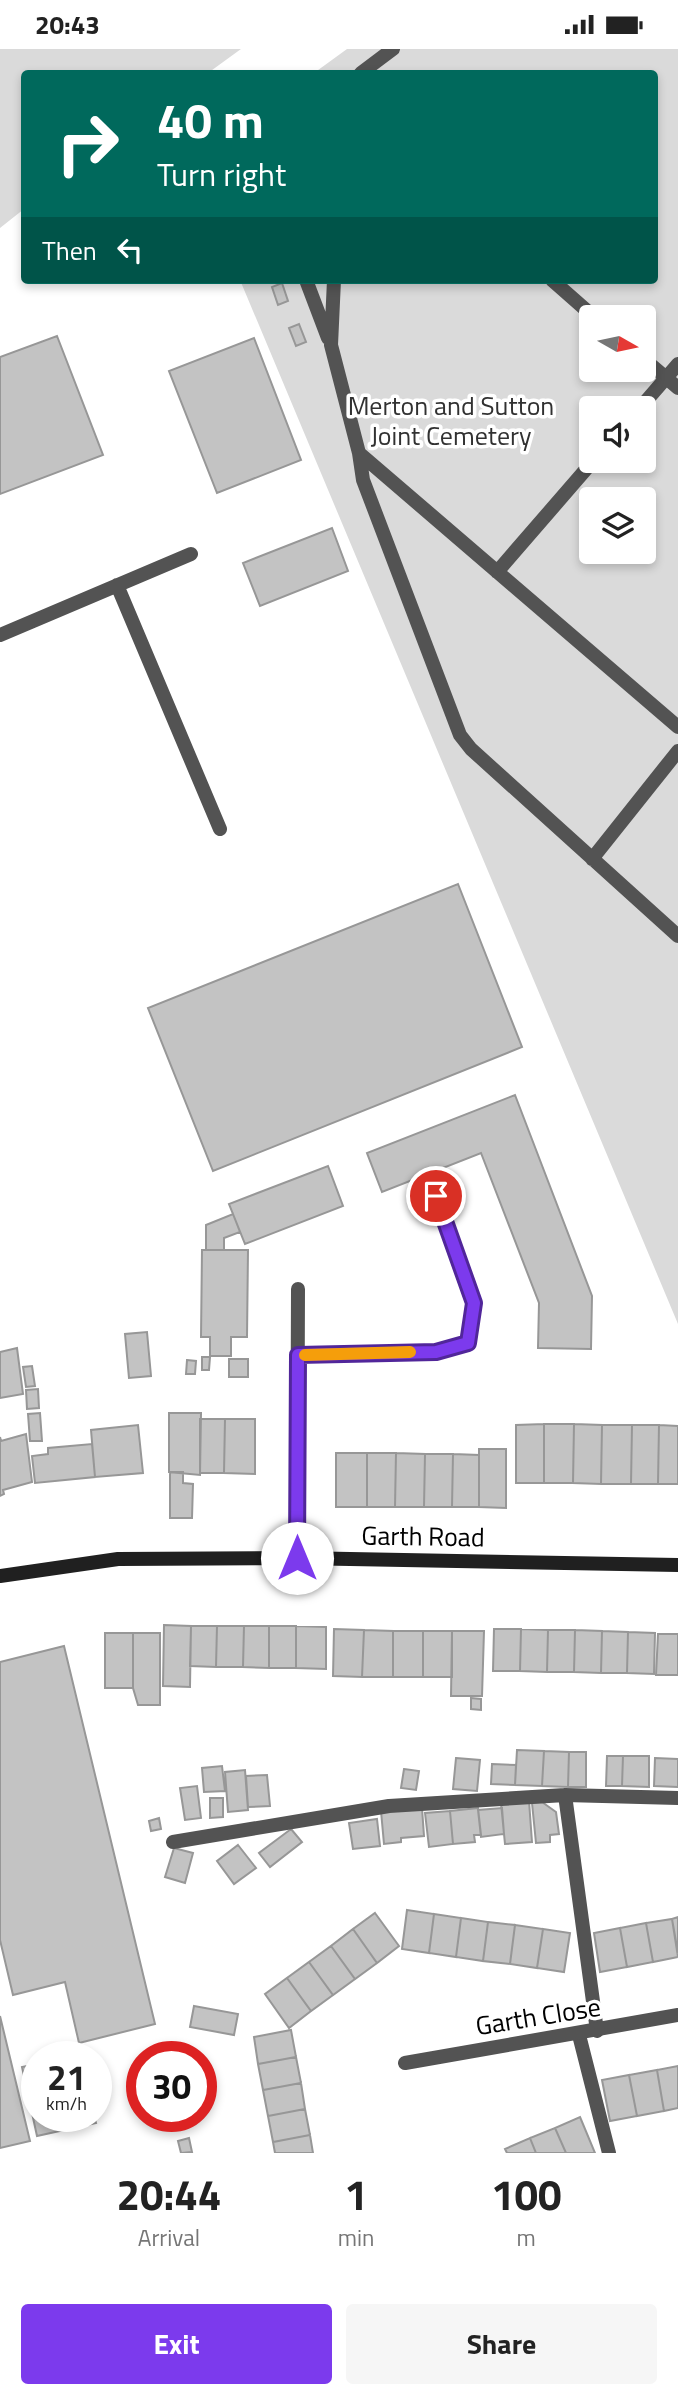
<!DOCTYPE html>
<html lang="en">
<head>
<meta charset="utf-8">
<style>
  :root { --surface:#fff; --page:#f6f6f6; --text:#222; --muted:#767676; --accent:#7c3aed }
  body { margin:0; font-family:"Titillium Web",sans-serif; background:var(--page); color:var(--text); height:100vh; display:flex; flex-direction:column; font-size:26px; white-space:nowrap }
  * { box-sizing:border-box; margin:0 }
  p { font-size:23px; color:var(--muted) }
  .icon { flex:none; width:38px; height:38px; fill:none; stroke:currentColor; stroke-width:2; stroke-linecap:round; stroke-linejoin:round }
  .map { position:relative; height:2104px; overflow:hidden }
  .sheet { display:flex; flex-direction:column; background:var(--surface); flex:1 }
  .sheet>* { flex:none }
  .guide { position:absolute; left:21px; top:21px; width:637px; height:214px; border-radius:7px; box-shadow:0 4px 10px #0003; background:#00695c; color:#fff; overflow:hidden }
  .needle { width:46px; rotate:99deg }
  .controls { position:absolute; left:579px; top:256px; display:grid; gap:14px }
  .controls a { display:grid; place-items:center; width:77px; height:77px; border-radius:7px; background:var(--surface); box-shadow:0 4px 10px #0003; font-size:35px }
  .speed { position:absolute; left:21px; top:1992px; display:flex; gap:14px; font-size:35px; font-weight:700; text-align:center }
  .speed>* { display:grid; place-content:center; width:91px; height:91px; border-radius:50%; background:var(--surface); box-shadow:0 4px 10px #0003; line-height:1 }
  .speed small { font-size:18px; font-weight:400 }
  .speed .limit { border:10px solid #d22; background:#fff; color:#111 }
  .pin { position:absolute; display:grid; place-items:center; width:60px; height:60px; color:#fff; margin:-30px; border:4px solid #fff; border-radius:50%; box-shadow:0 2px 7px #0007 }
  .me { position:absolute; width:77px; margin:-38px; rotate:0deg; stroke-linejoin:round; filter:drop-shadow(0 0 5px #0008) }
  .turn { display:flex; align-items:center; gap:24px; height:147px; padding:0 21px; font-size:32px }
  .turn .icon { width:91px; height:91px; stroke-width:2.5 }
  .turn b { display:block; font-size:49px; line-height:60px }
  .then { display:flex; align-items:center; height:66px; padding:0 21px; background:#0003; gap:14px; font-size:26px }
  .eta { display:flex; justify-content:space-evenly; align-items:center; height:119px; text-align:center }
  .eta b { font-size:42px; font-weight:700; line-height:49px }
  .action { display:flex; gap:14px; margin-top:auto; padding:14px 21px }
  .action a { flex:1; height:80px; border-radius:7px; background:var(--accent); color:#fff; font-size:28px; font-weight:700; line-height:80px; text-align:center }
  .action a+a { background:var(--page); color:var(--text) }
  .status { display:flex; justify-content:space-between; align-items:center; height:49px; padding:0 35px; background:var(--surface); direction:ltr }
  .status svg { height:19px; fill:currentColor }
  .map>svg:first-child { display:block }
</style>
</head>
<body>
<div class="status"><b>20:43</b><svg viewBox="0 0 49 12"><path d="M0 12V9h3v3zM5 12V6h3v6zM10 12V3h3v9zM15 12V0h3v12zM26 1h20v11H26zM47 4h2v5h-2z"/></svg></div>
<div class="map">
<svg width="678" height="2104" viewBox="0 0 678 2104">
  <rect width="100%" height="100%" fill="#fff"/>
  <path fill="#dadada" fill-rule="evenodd" d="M0,0H241L208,24H24V160L0,179Z
    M347,0H678V1275L240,231H654V24H314ZM592,268H644V320H592ZM592,359H644V411H592ZM592,450H644V502H592Z"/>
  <path fill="#c3c3c3" stroke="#979797" stroke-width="2" d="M282,234L288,252L278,256L272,238Z
    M299,275L306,293L296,297L289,279Z
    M57,287L103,406L0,445V308Z
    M254,289L301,411L217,444L169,322Z
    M332,479L348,522L260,557L243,514Z
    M458,835L522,998L213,1122L148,959Z
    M515,1046L592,1247L591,1300L538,1299L539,1254L481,1104L382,1143L367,1104Z
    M328,1117L343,1157L245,1195L229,1155Z
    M233,1165L240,1183L224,1189V1201H206V1176Z
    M202,1201H248L247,1288H231V1307H210V1288H201Z
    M147,1283L151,1327L129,1329L125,1285Z
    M17,1299L23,1345L0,1349V1303Z
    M202,1308H210L209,1321H202Z
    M229,1310H248V1328H229Z
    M187,1311L196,1312L195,1325H186Z
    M32,1317L35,1337L26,1338L23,1318Z
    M38,1340L39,1359L27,1360L26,1341Z
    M40,1364L42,1392H30L28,1365Z
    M169,1364H201L200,1426L169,1423Z
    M200,1370H225L224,1424H200Z
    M225,1370H255V1425L224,1424Z
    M544,1375V1434H516V1376Z
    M544,1375H574L573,1434H544Z
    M574,1375L602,1376L601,1435L573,1434Z
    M138,1376L143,1424L95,1428L91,1381Z
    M602,1376H632L631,1435H601Z
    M632,1376H659L658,1435H631Z
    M659,1376L678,1377V1435H658Z
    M26,1385L32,1433L3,1441L4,1445L0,1447V1388L1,1392Z
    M92,1395L95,1428L35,1434L32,1407L48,1405V1399Z
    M479,1400H506V1459L479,1458Z
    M336,1404H367V1458H336Z
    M367,1404H396L395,1458H367Z
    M396,1404L425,1405L424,1458H395Z
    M425,1405H453L452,1458H424Z
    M453,1405L479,1406V1458H452Z
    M170,1423H183V1434L193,1435L192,1469H170Z
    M164,1576L191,1577L190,1638L163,1637Z
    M191,1577H217L216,1618L190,1617Z
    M217,1577H244L243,1618H216Z
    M244,1577H269V1619L243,1618Z
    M269,1577H296V1619H269Z
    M296,1577L326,1578V1620L296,1619Z
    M334,1580L364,1581L362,1628L333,1627Z
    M494,1580H521L520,1622H493Z
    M521,1580L548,1581L547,1623L520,1622Z
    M364,1581L393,1582V1628H362Z
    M548,1581H575L574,1623H547Z
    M575,1581L602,1582L601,1624L574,1623Z
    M393,1582H423V1628H393Z
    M423,1582H452V1628H423Z
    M452,1582H484L482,1647H451Z
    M602,1582L628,1583L627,1624H601Z
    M628,1583L655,1584L654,1625L627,1624Z
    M105,1584H133V1639H105Z
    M133,1584H160V1656H138L133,1639Z
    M658,1585H678V1626H656Z
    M64,1597L155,1975L79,1994L65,1933L13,1946L0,1891V1613Z
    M471,1649L481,1650V1661L471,1660Z
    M517,1701L544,1702L542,1737L515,1736Z
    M544,1702L569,1703L568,1738L542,1737Z
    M569,1703H586V1738H568Z
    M607,1707H623L622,1737H606Z
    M623,1707H649V1738L622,1737Z
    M456,1709L480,1711L477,1742L453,1740Z
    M655,1709L678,1710V1738L654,1737Z
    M492,1715L516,1716L515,1736L491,1735Z
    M222,1717L225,1742L204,1743L202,1719Z
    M404,1720L419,1722L416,1741L401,1739Z
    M245,1721L248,1761L228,1763L225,1723Z
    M267,1726L270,1757L248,1758L246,1727Z
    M197,1737L201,1769L185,1771L180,1739Z
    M210,1749H223V1768L210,1769Z
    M529,1752L532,1793L505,1795L501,1754Z
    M542,1753L556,1763L559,1785L550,1786V1793L536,1794L532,1754Z
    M422,1759L424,1787L401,1789V1793L384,1795L381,1762Z
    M478,1759L481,1786H474L475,1793L453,1795L450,1762Z
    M502,1759L504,1785L481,1788L478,1761Z
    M450,1762L453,1795L429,1798L425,1764Z
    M159,1769L161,1780L151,1782L149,1772Z
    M377,1770L380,1797L353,1800L349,1774Z
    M291,1780L302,1793L270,1818L259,1804Z
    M238,1796L256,1819L234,1835L217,1812Z
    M174,1799L193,1804L185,1834L165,1828Z
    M407,1861L434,1865L429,1904L402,1900Z
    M375,1864L399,1897L377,1914L353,1880Z
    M434,1865L461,1869L456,1908L429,1904Z
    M678,1868V1904L672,1870Z
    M461,1869L488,1873L483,1912L456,1908Z
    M672,1870L678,1908L653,1913L646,1874Z
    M488,1873L515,1876L510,1915L483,1912Z
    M646,1874L653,1913L627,1918L620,1879Z
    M515,1876L543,1880L537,1919L510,1915Z
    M620,1879L627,1918L600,1923L594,1884Z
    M353,1880L377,1914L355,1930L331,1897Z
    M543,1880L570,1884L564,1923L537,1919Z
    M331,1897L355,1930L333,1946L309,1913Z
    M309,1913L333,1946L311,1962L287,1929Z
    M287,1929L311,1962L289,1979L265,1945Z
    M194,1957L238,1965L234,1986L190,1978Z
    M0,1967L30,2092L0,2099Z
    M291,1981L296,2008L258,2015L254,1988Z
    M296,2008L301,2034L263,2041L258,2015Z
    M37,2015V2067H94L96,2074L37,2087L22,2018Z
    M678,2017V2059L664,2062L657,2021Z
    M657,2021L664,2062L637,2067L629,2026Z
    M629,2026L637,2067L610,2072L602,2031Z
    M301,2034L305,2060L268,2067L263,2041Z
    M305,2060L310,2086L273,2093L268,2067Z
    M580,2068L595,2104H566L555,2079Z
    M555,2079L566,2104H536L530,2089Z
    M310,2086L313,2104H275L273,2093Z
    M189,2089L192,2103L181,2104L178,2092Z
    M530,2089L536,2104H507L505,2100Z"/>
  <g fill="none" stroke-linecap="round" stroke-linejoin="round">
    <path stroke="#535353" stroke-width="14" d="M361,24L393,0
      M306,231L328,289
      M334,231L331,296L359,404L363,431L460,686L471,700L678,887
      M552,231L594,268
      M644,310L678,339
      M640,359L678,315
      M359,404L678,678
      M497,523L594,411
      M117,536L220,780
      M0,586L191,505
      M592,810L678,702
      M298,1306L436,1303L468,1294L474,1254L436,1147
      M565,1746L597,1982
      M173,1793L389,1757L565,1746L678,1749
      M579,1986L609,2104"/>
    <path stroke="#535353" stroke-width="14" d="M297,1509L298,1240
      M405,2014L678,1966"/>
    <path stroke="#202020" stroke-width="14" d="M0,1527L118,1510L297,1509L678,1516"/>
  </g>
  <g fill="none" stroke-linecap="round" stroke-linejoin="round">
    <defs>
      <path id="route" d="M297,1509L298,1306L436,1303L468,1294L474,1254L436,1147"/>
    </defs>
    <use href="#route" stroke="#51269a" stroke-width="18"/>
    <use href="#route" stroke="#7c3aed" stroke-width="12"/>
    <path stroke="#f59e0b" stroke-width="12" d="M305,1306L410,1303"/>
  </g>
  <g text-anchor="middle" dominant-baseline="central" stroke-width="7" stroke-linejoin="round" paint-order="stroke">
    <g font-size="26" fill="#313131" stroke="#fff">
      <text x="451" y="356">Merton and Sutton<tspan x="451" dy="30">Joint Cemetery</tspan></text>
    </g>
    <g font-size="26" fill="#000" stroke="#fff">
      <text transform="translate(423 1487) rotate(1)">Garth Road</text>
      <text transform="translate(538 1967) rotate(-9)">Garth Close</text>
    </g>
  </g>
</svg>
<div class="controls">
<a><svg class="needle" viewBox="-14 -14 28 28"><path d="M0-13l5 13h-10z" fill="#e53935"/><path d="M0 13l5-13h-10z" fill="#767676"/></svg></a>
<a><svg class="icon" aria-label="sound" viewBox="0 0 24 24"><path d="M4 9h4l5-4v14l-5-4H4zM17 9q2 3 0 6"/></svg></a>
<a><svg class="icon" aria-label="layers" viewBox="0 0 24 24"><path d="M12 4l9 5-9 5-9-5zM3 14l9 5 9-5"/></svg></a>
</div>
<div class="speed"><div>21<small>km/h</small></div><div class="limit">30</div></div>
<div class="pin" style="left:436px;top:1147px;background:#d93025"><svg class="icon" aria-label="arrive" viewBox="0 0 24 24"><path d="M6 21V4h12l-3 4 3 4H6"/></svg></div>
<svg class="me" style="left:297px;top:1509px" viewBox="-20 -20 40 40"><circle r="19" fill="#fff"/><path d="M0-13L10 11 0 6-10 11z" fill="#7c3aed"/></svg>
<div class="guide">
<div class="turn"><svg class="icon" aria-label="right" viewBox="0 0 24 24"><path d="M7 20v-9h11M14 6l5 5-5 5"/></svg><div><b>40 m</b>Turn right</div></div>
<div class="then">Then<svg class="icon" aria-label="left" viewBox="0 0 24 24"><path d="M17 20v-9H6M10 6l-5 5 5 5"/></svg></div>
</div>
</div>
<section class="sheet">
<div class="eta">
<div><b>20:44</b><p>Arrival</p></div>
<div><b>1</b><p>min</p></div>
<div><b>100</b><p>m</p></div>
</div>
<div class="action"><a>Exit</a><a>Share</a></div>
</section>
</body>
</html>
